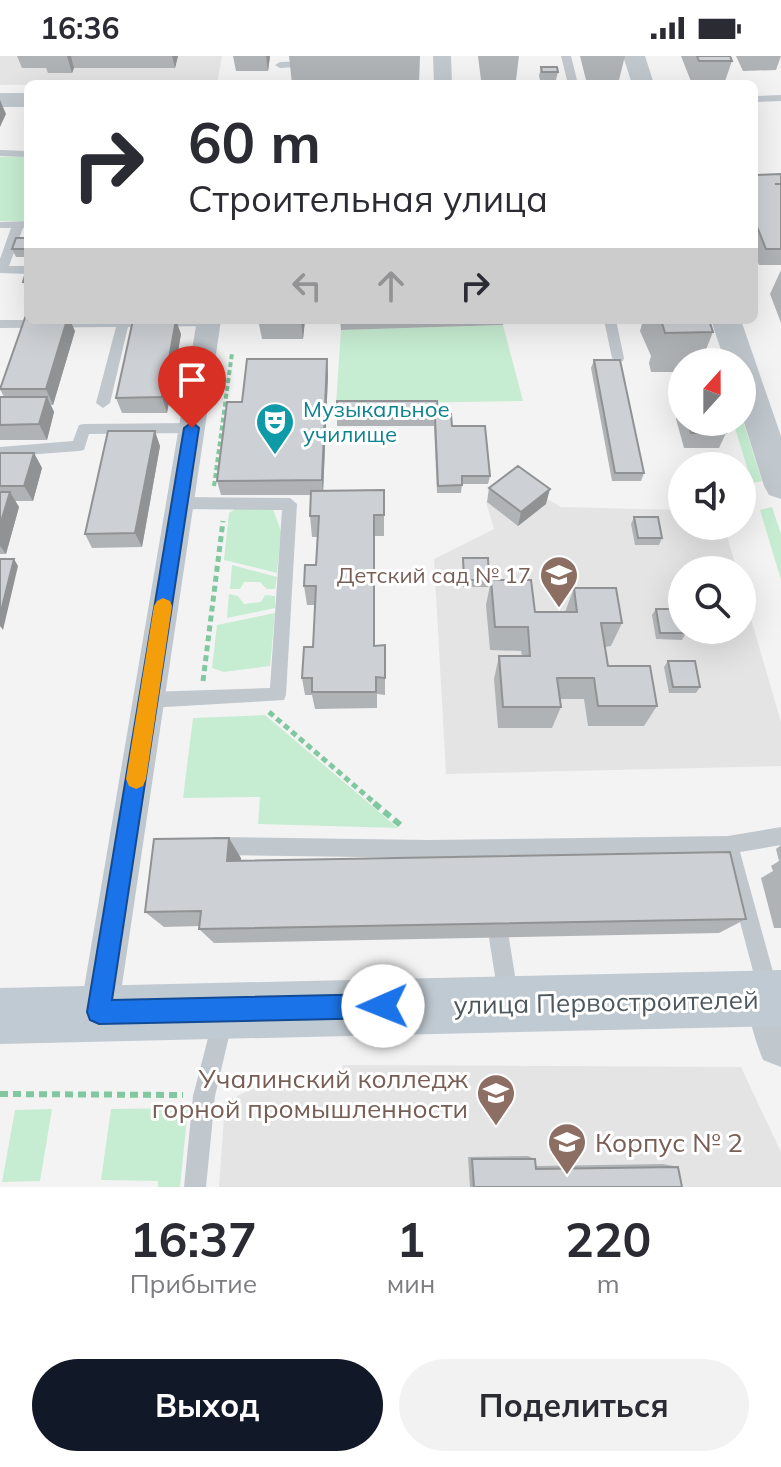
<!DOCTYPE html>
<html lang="ru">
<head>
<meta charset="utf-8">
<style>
  :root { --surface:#fff; --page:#f2f2f3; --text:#2b2b33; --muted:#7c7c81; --accent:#111827 }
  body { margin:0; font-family:Mulish,sans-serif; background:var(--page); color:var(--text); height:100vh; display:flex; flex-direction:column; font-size:30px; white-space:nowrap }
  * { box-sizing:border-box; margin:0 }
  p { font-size:26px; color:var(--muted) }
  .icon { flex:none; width:44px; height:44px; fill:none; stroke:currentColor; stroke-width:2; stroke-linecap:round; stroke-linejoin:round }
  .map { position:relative; height:1131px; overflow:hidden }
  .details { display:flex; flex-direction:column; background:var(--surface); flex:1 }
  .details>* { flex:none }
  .banner { position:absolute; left:24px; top:24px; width:734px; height:244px; border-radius:12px; box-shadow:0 8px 32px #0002; background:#fff; color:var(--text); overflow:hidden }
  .needle { width:52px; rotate:21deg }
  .buttons { position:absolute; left:668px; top:292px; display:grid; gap:16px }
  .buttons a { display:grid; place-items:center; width:88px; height:88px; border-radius:50%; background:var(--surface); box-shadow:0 8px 32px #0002; font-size:40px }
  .pin { position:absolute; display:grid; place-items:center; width:68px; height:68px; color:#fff; margin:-82px -34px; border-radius:50% 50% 50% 0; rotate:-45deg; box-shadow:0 0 8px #0007 }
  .pin .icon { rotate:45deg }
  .me { position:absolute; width:88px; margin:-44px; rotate:269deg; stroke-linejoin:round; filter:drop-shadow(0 0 6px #0008) }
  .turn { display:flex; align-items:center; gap:28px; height:168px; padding:0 32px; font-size:36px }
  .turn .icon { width:104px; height:104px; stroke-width:2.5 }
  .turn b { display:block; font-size:56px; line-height:68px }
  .lanes { display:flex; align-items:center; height:76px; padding:0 32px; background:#0003; justify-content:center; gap:40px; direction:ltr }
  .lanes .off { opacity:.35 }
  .eta { display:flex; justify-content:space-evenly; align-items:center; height:136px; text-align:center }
  .eta b { font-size:48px; font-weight:700; line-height:56px }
  .button { display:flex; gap:16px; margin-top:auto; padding:16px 32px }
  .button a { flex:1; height:92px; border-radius:48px; background:var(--accent); color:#fff; font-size:32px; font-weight:700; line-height:92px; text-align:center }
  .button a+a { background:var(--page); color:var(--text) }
  .status { display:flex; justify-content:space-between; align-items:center; height:56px; padding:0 40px; background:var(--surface); direction:ltr }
  .status svg { height:22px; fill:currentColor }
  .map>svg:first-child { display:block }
</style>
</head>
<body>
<div class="status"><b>16:36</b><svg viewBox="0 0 49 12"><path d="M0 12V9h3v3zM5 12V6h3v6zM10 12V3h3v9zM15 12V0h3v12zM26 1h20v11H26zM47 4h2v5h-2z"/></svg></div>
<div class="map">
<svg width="781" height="1131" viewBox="0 0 781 1131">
  <rect width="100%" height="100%" fill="#f4f3f3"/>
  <path fill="#e5e4e4" d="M0,0H222L217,28L0,29Z
    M515,424L561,451L682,454V470H724L737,514H682V574H742V532L781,666V710L446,718L434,503L494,473L486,446Z
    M343,1009L741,1011L781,1096V1131H219L225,1046L262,1028L340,1027Z"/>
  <path fill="#c6edd2" d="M28,100V165H0V101Z
    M503,269L523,345L336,348L341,274Z
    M742,362L762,425L752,427L733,366H742Z
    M238,451L273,453L281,475L277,517L224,504L229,457Z
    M772,451L781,478V524L760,454Z
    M232,509L277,521L275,533H267L260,526H244L240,533H230Z
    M229,538L238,540L244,548L261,546L265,539L275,540V552L227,562Z
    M275,557L270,610L224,616L212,612L217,569Z
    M265,659L398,772L258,768L260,741L183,742L193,662Z
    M188,1052L180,1131H158V1125L101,1124L111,1053Z
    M52,1053L40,1125L2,1126L15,1054Z"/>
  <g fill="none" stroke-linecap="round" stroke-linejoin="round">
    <path stroke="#81c8a0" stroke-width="4" stroke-dasharray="5 3" stroke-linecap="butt" d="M214,430L232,297"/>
    <path stroke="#81c8a0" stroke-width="5" stroke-dasharray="6 4" stroke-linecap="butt" d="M203,625L223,465
      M269,656L377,749"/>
    <path stroke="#81c8a0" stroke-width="6" stroke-dasharray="8 5" stroke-linecap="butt" d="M374,747L404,772
      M0,1038L183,1039"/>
    <path fill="#c0c7cd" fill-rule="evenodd" d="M561,0H571L578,28H568Z
      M310,5L313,6V10L280,12L275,9L280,6Z
      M781,39V45L754,46V40Z
      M0,94L28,95V101L0,100Z
      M28,165V171L23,172L9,210H28V218L0,217V203L11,172H0V166Z
      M0,264H214L215,266L209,270L128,271L110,347L103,352L96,347L116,271L0,272Z
      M604,264H616L624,302L623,305L618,306L612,302Z
      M192,367L199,372L192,377L89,378L84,394L79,395L0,401V391L73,385L79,369L84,368Z
      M180,441L290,442L297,448L286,639L284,644L148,652L142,649L140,644L142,639L148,636L270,632L282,454L180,453L173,447Z
      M781,771V789L740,796L778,934L775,941L768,944L761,941L758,934L722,798L429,802L215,799L208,797L206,790L208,783L215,781L429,784L728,780Z
      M499,872L506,875L509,882L518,939L515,946L508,949L501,946L498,939L489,882L492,875Z
      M223,953L230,956L233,963L215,1040L206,1131H184L193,1040L213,963L216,956Z"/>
    <path fill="#c0c7cd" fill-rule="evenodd" d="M433,0H451L452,28H434Z
      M197,264H221L118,956L113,970L99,975L85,970L80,956Z"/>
    <path fill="#c0c7cd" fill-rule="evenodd" d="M623,0H645L654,28H632Z
      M0,37H28V51H0Z
      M711,264H741L781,380V443L769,439L764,430L742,360V306H725Z
      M771,918L781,922V1011L763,1004C753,978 743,951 754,925Z"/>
    <path fill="#c0cad2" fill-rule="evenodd" d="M781,914V970L0,988V932Z"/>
  </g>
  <path fill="#b0b3b6" d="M17,0H178L175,12H74L72,17H48L46,12H22Z
    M233,0H270L268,15H236Z
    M289,0H420L419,28H292Z
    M478,0H519L516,24H502V28L481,24Z
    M580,0H625L618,28H587Z
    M681,0H730L732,5L724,28H692Z
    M736,0H781L776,14L743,15Z
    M541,11L558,16L556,24H540L539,20Z
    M781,118V209H759L754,197V119Z
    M28,182V201H16L12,193Z
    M28,213V237L23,226Z
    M781,214V267L770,238Z
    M258,264H305L303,283H262Z
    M340,264H504L503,269L341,274Z
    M643,264H709L713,276L701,306H682V316H651L649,307L651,300L640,275Z
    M75,275L53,349H51L54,356L47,384H0V341H4L0,333Z
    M181,278L167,357H122L116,342Z
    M327,303L328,319L323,435L384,434V480H375V590L385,589V639L377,638V652L315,653L312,639H305L302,622L313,591L315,549H307L304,530L316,509L317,481H312L310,460L311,439H221L217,425L242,346Z
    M594,304L644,417L641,425H612L591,312Z
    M682,349V366H723L726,377L719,392H684L676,363Z
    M438,358L452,370L490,420L488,428H462L461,437H437L434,370H337V362Z
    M160,390L142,491L92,492L85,478Z
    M0,397H34L42,412L33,445H15L19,451L6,498H0Z
    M489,432L546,448L518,470L487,446Z
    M634,461L662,482L659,489H635L631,468Z
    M463,502L489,524L488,531H463Z
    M491,524L535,556H565L574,532L622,567L611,590L605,591L608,610L657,650L644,670H588L584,643H560L561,651L552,672H498L494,623L499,600H522L521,595L490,594L486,549Z
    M656,553L686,577L682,584L656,583L652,559Z
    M668,605L700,631L696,637H669L664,611Z
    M781,789V872H774L761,822L773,815L771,810L779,805L776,793Z
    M241,802V805L746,863L719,877L214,887L199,873L200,870L164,871L145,856Z
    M528,1100L535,1103L536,1110L663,1108L678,1111L682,1131H470L468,1101Z"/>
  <path fill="#909294" d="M67,0H71L74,12L72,17Z
    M172,0H178L175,12Z
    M266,0H270L268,15Z
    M0,44L6,58L0,71Z
    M67,264H70L75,275L53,349L46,333Z
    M176,264L181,278L167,357L162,341Z
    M301,264H305L303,283Z
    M327,303L328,319L323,439L322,424Z
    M47,341L54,356L47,384L39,368Z
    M155,375L160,390L142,491L135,477Z
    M34,397L42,412L33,445L24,430Z
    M550,433L546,448L518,470L521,456Z
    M10,436L19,451L6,498L0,490V469Z
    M14,503L18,510L3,574L0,570V559Z
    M229,782L241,802L239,823L227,805Z"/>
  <path fill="#cdd0d4" stroke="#909294" stroke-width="2" d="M697,0H730L732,5H699Z
    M541,11H557L558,16H542Z
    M781,118V128H775H781V193H766L754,163V119Z
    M16,182H28V193H12Z
    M27,213L28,226H23Z
    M26,259H28V264H67L46,333H0Z
    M133,264H176L162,341L116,342Z
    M340,264H395L340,266Z
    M666,264H709L713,276L665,277L662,267H668Z
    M247,303H327L322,424L217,425L227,346H242Z
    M594,304H620L644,417H615Z
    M0,341H47L39,368L0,369Z
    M337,345H437L438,358H451L452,370H485L490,420H462V429L438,430L435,362H337Z
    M688,366H723L726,377H691Z
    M108,375H155L135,477L85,478Z
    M0,397H34L24,430H0Z
    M518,410L550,433L521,456L489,432Z
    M384,434V459H374V590L385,589V622L376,621V636H312V622H302L304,591H313L316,530H304L305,509H316L319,460H310L311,435Z
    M0,436H10L0,469Z
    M634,461H658L662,482H638Z
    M463,502H488L489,524H464Z
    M0,503H14L0,559Z
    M491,524H531L535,556H577L574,532H616L622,567H601L608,610H650L657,650H598L594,622H557L561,651H503L499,600H530L528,571H495Z
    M656,553H681L682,574H686V577H660Z
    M668,605H695L700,631H673Z
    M229,782L227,805L730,796L746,863L199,873L201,855L145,856L154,783Z
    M472,1103H535L536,1113L678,1111L682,1131H474Z"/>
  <path fill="#1a73e8" stroke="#114b97" stroke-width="2" d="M192,366L199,372L112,944L383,938L391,942L394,950L391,958L383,962L99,968L90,964L87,956L184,372Z"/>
  <path fill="#f59e0b" d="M163,542L170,545L172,550L146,723L143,730L136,733L129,730L126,723L154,550L157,545Z"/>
  <defs>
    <symbol id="theatre-pin" viewBox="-11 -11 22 30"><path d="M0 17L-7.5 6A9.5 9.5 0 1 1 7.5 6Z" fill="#0f9aa8" stroke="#fff"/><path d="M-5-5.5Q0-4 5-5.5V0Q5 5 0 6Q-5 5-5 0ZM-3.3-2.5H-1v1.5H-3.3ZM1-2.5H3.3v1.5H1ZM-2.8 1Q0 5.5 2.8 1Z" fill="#fff"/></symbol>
    <symbol id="school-pin" viewBox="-11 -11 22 30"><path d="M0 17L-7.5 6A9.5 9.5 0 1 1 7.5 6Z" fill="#8d6e63" stroke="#fff"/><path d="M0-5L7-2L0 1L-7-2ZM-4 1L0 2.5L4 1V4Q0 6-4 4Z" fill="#fff"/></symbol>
    <symbol id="university-pin" viewBox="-11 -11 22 30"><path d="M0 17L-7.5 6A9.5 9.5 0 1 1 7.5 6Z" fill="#8d6e63" stroke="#fff"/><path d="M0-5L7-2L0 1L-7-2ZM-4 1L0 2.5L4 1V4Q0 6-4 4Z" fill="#fff"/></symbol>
  </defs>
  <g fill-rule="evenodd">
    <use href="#theatre-pin" x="253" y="344" width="44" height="60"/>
    <use href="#school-pin" x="537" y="497" width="44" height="60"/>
    <use href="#university-pin" x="474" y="1015" width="44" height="60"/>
    <use href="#university-pin" x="545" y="1064" width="44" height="60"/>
  </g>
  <g text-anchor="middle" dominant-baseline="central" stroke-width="6" stroke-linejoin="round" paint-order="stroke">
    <g font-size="22" fill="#0d838f" stroke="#fff" text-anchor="start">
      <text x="303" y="353">Музыкальное<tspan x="303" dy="25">училище</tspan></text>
    </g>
    <g font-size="22" fill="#785e54" stroke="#fff" text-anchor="end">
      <text x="531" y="519">Детский сад № 17</text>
    </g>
    <g font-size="26" fill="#4c575e" stroke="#fff">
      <text transform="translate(606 946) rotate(-1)">улица Первостроителей</text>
    </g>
    <g font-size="26" fill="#785e54" stroke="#fff" text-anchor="end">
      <text x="468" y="1022">Учалинский колледж<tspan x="468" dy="30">горной промышленности</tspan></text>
      <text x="595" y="1086" text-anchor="start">Корпус № 2</text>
    </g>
  </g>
</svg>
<div class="buttons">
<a><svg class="needle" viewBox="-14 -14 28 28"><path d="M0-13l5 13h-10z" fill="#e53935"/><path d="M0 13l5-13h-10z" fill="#7c7c81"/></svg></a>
<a><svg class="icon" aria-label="sound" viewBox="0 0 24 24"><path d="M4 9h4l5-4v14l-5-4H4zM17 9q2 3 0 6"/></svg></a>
<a><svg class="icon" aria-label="search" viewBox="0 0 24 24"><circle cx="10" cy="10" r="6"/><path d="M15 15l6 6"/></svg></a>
</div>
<div class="pin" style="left:192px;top:372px;background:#d93025"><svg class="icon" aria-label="arrive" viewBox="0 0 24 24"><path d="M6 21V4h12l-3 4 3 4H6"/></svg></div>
<svg class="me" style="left:383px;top:950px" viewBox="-20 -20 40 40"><circle r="19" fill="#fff"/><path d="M0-13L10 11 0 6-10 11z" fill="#1a73e8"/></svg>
<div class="banner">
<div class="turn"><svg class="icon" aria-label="right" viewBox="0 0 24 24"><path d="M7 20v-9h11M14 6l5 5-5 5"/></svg><div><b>60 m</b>Строительная улица</div></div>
<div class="lanes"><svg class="icon off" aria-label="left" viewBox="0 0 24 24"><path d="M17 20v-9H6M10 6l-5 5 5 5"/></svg><svg class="icon off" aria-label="ahead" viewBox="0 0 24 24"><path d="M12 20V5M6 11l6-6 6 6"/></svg><svg class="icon" aria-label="right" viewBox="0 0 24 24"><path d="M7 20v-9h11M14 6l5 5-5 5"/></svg></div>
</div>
</div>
<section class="details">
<div class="eta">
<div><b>16:37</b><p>Прибытие</p></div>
<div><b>1</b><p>мин</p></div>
<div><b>220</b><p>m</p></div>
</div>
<div class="button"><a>Выход</a><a>Поделиться</a></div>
</section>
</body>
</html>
